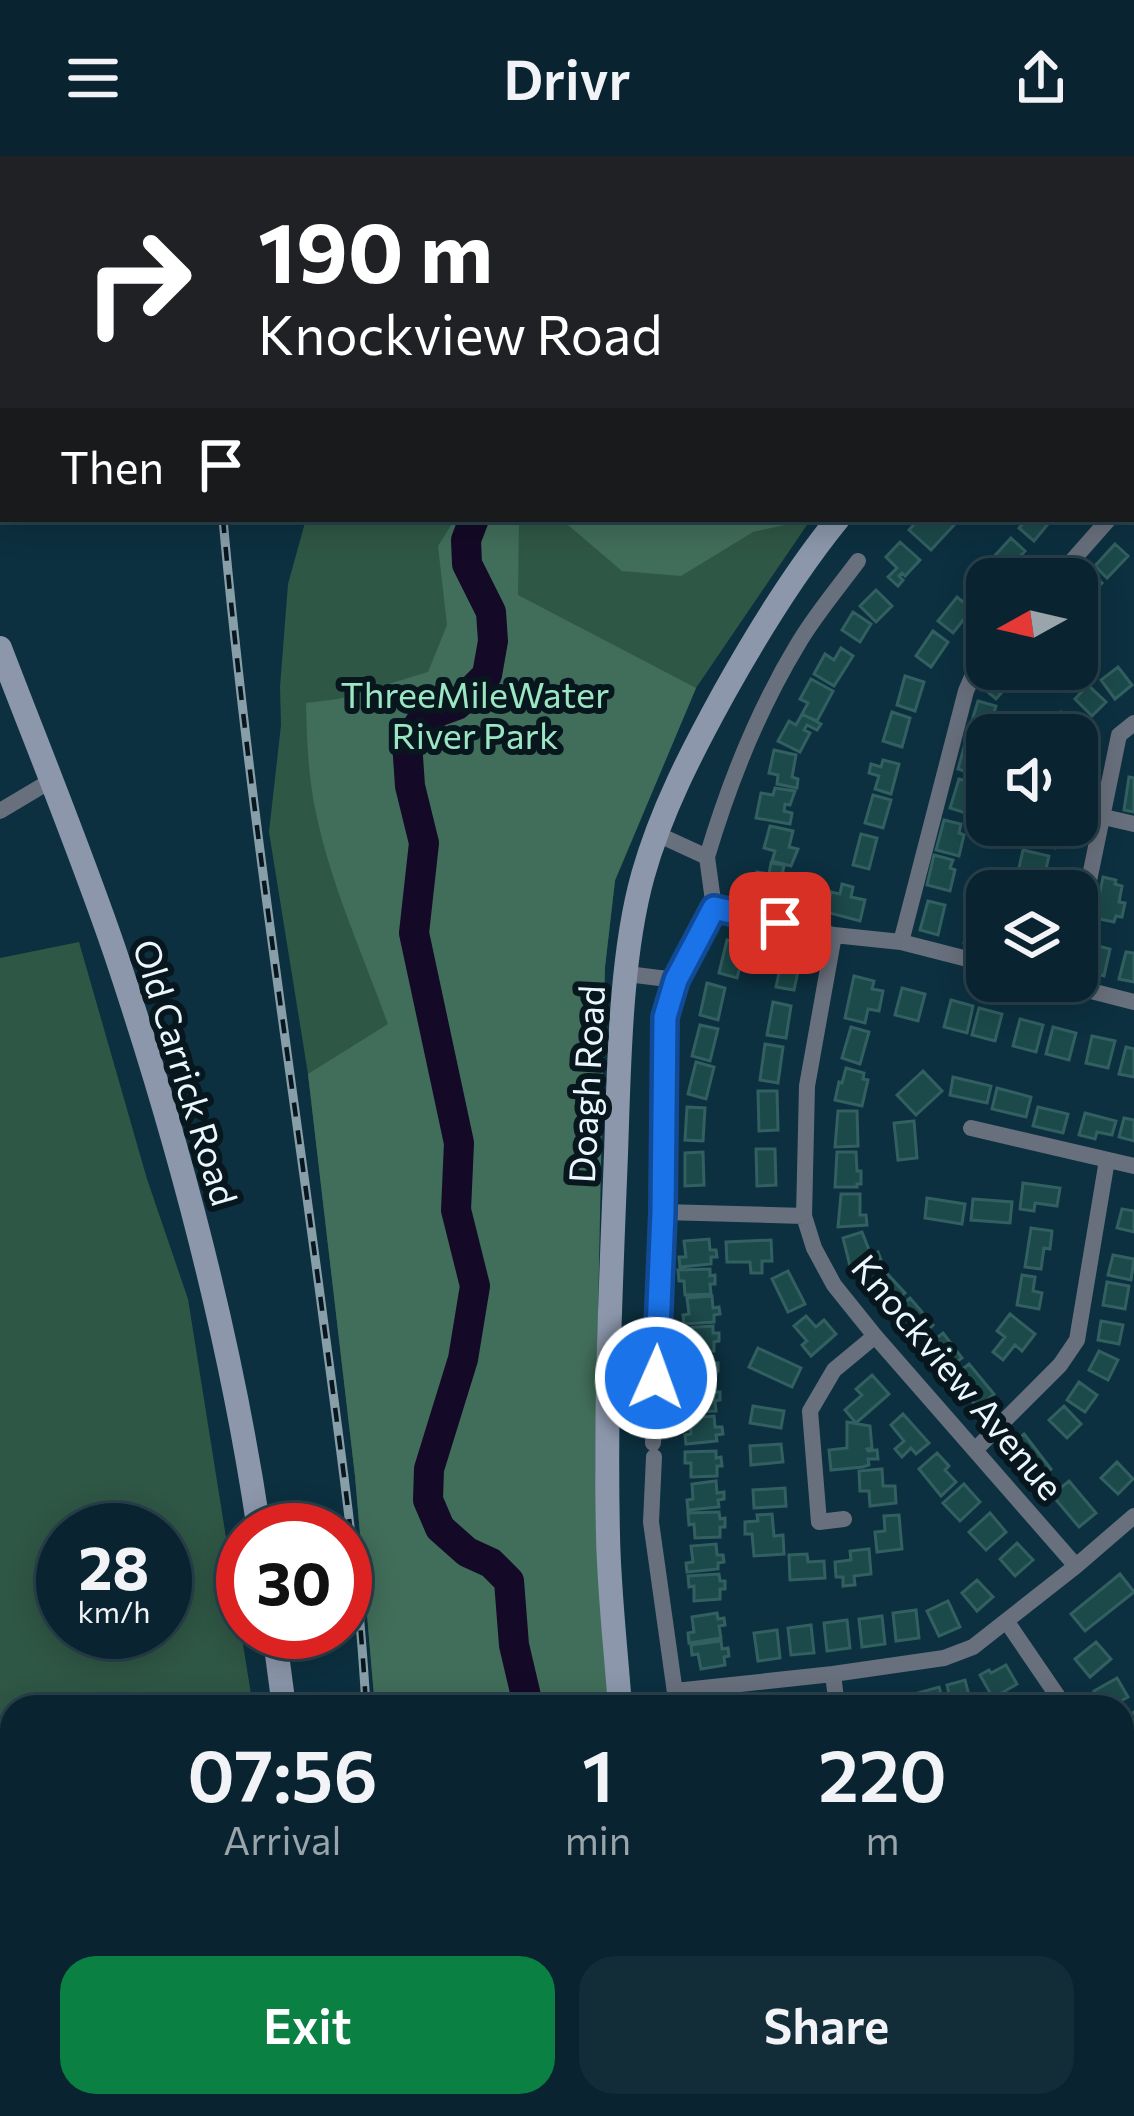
<!DOCTYPE html>
<html lang="en">
<head>
<meta charset="utf-8">
<style>
  :root { --surface:#092430; --page:#122c38; --text:#f1f3f6; --muted:#99a4ab; --line:#29414c; --accent:#0b8043 }
  body { margin:0; font-family:Commissioner,sans-serif; background:var(--page); color:var(--text); height:100vh; display:flex; flex-direction:column; font-size:45px; white-space:nowrap }
  * { box-sizing:border-box; margin:0 }
  p { font-size:39px; color:var(--muted) }
  .icon { flex:none; width:66px; height:66px; fill:none; stroke:currentColor; stroke-width:2; stroke-linecap:round; stroke-linejoin:round }
  .map { position:relative; flex:1; overflow:hidden }
  .sheet { position:absolute; left:0px; top:1539px; width:1134px; height:423px; display:flex; flex-direction:column; background:var(--surface); border-radius:36px 36px 0 0; box-shadow:0 6px 30px #0003,0 0 0 3px var(--line) }
  .sheet>* { flex:none }
  .hud { position:absolute; left:0px; top:0px; width:1134px; height:366px; box-shadow:0 6px 30px #0003,0 0 0 3px var(--line); background:#202124; color:#fff; overflow:hidden }
  .needle { width:78px; rotate:262deg }
  .fabs { position:absolute; left:966px; top:402px; display:grid; gap:24px }
  .fabs a { display:grid; place-items:center; width:132px; height:132px; border-radius:24px; background:var(--surface); box-shadow:0 6px 30px #0003,0 0 0 3px var(--line); font-size:60px }
  .speed { position:absolute; left:36px; top:1347px; display:flex; gap:24px; font-size:60px; font-weight:700; text-align:center }
  .speed>* { display:grid; place-content:center; width:156px; height:156px; border-radius:50%; background:var(--surface); box-shadow:0 6px 30px #0003,0 0 0 3px var(--line); line-height:1 }
  .speed small { font-size:30px; font-weight:400 }
  .speed .limit { border:18px solid #d22; background:#fff; color:#111 }
  .pin { position:absolute; display:grid; place-items:center; width:102px; height:102px; color:#fff; margin:-51px; border-radius:24px; box-shadow:0 6px 18px #0006 }
  .me { position:absolute; width:132px; margin:-66px; rotate:2deg; stroke-linejoin:round; filter:drop-shadow(0 0 9px #0008) }
  .turn { display:flex; align-items:center; gap:42px; height:252px; padding:0 60px; font-size:54px }
  .turn .icon { width:156px; height:156px; stroke-width:2.5 }
  .turn b { display:block; font-size:84px; line-height:102px }
  .then { display:flex; align-items:center; height:114px; padding:0 60px; background:#0003; gap:24px; font-size:45px }
  .eta { display:flex; justify-content:space-evenly; align-items:center; height:204px; text-align:center }
  .eta b { font-size:72px; font-weight:600; line-height:84px }
  .cta { display:flex; gap:24px; margin-top:auto; padding:24px 60px }
  .cta a { flex:1; height:138px; border-radius:36px; background:var(--accent); color:#fff; font-size:48px; font-weight:600; line-height:138px; text-align:center }
  .cta a+a { background:var(--page); color:var(--text) }
  header { display:flex; justify-content:space-between; align-items:center; height:156px; padding:0 60px; background:var(--surface); font-size:54px; font-weight:600 }
  .map>svg:first-child { display:block }
</style>
</head>
<body>
<header><svg class="icon" aria-label="menu" viewBox="0 0 24 24"><path d="M4 6h16M4 12h16M4 18h16"/></svg>Drivr<svg class="icon" aria-label="share" viewBox="0 0 24 24"><path d="M12 15V3M7 8l5-5 5 5M5 13v7h14v-7"/></svg></header>
<div class="map">
<svg width="1134" height="1960" viewBox="0 0 1134 1960">
  <rect width="100%" height="100%" fill="#0c3040"/>
  <path fill="#0d3c4f" d="M1122,1918L1134,1919V1960H938L941,1950H1122Z"/>
  <path fill="#2f5745" fill-rule="evenodd" d="M435,0H1134V29L1131,32V3H434Z
    M306,363H811L696,532L615,725L605,811L375,1551L355,1320L308,918L269,676L281,569L280,531L288,428Z
    M79,786L147,1023L188,1143L253,1551H12V1648L0,1644V802ZM165,1374V1476H63V1374Z"/>
  <path fill="#416e5a" d="M455,363H519L518,439L696,532L615,724L605,811L595,1310L613,1551H375L355,1320L308,918L388,868C363,799 331,729 316,657C308,621 307,584 306,547L338,543L428,516L447,469L438,390Z
    M561,363H811L753,376L681,420L622,415Z"/>
  <g fill="none" stroke-linecap="round" stroke-linejoin="round">
    <path stroke="#140927" stroke-width="4.5" d="M0,1664L12,1668"/>
    <path stroke="#140927" stroke-width="30" d="M668,3L669,0
      M474,363L466,384L467,408L491,456L493,485L487,519L457,549L424,561L407,586L410,630L424,687L414,777L459,987L456,1054L475,1130L463,1203L429,1313L428,1344L440,1372L467,1396L491,1407L509,1425L514,1489L526,1540L520,1551
      M603,1950L607,1960"/>
  </g>
  <path fill="#1c494a" stroke="#325f60" stroke-width="3" d="M919,363H951L956,367L931,394L909,374Z
    M1027,363H1052L1034,385L1019,372Z
    M1011,382L1025,395L1004,418L990,405Z
    M900,386L920,404L905,420L902,417L899,420L903,424L898,430L888,421L897,412L886,401Z
    M1115,388L1128,400L1107,422L1095,410Z
    M987,409L1001,422L987,423V437L980,444L966,431Z
    M1089,415L1102,427L1081,449L1077,444V427Z
    M876,434L892,450L876,466L860,450Z
    M957,441L972,453L953,477L938,465Z
    M853,456L871,468L860,486L842,474Z
    M933,475L948,486L931,511L916,500Z
    M841,492L853,500L834,530L814,518L825,498L834,504Z
    M1118,511L1132,529L1115,543L1101,524Z
    M997,513H1008L1016,520L996,543L982,531Z
    M905,520L924,526L915,555L897,549Z
    M811,523L833,535L817,565L802,558L808,547L800,543Z
    M1088,529L1106,546L1092,560L1075,543Z
    M978,545L996,550L987,579L969,574Z
    M892,556L910,562L902,591L883,585Z
    M1061,556L1084,566L1077,581L1053,575Z
    M802,558L821,568L817,574L807,569L804,574L810,577L800,596L778,585L789,565L796,569Z
    M966,584L985,589L976,619L958,613Z
    M774,594L796,599L792,621L798,623L797,632L777,628L778,619L769,617Z
    M883,604L899,608L891,638L875,633L879,620L869,617L871,608L881,611Z
    M1129,621L1134,622V656L1124,654Z
    M959,623L977,628L969,658L950,652Z
    M775,632L795,635L790,649L785,648L784,655L792,657L790,668L756,662L761,637L773,639Z
    M873,639L891,644L883,672L865,667Z
    M944,664L961,668L959,677L964,679L959,700L936,694Z
    M1041,669H1061L1055,692L1037,688Z
    M770,670L793,675L789,691L798,693L791,710L772,705L775,695L764,692Z
    M861,678L877,682L869,713L853,709Z
    M1023,694L1049,700L1042,730L1024,727L1026,718L1018,716Z
    M934,699L953,704L950,712L955,714L950,735L927,729Z
    M771,707L784,709L781,726L788,727L785,745L753,739L757,716L769,718Z
    M1103,721L1116,724L1115,728L1122,730L1119,746L1125,747L1122,761L1116,760L1114,766L1095,762Z
    M842,728L853,731L851,741L865,744L860,765L826,756L831,736L840,738Z
    M928,745L945,749L938,779L920,774Z
    M978,763L987,766V794L964,787L970,767L977,769Z
    M727,784L751,791L747,809L741,807L737,822L719,817Z
    M1087,787L1110,793L1104,820L1081,814Z
    M1126,796L1134,797V826L1119,823Z
    M783,799L801,802L794,834L776,831Z
    M854,820L874,825L872,833L883,835L879,855L868,853L865,867L845,862Z
    M707,827L725,832L718,864L700,859Z
    M902,832L925,838L918,865L895,859Z
    M951,844L973,850L967,877L944,871Z
    M773,846L791,850L786,882L767,879Z
    M979,852L1002,858L995,885L972,879Z
    M1020,863L1043,869L1036,896L1013,890Z
    M700,869L718,873L710,905L692,900Z
    M851,871L869,876L860,908L842,902Z
    M1053,871L1076,877L1069,904L1046,898Z
    M1092,880L1115,885L1108,912L1086,907Z
    M765,888L783,891L778,927L760,924Z
    M1126,891L1134,893V921L1119,918Z
    M696,906L714,911L706,943L688,938Z
    M846,912L864,917L863,923L868,924L862,950L835,944L839,926L842,927Z
    M923,915L942,935L916,959L897,939Z
    M953,921L991,930L987,947L950,939Z
    M997,932L1031,941L1026,961L992,953Z
    M758,935H777L778,974L759,975Z
    M687,951L705,952L703,985L685,984Z
    M1038,951L1068,958L1063,977L1033,970Z
    M838,955H857L858,990L835,991Z
    M1085,957L1116,965L1112,979L1097,976L1095,983L1079,979Z
    M1124,962L1134,964V985L1119,981Z
    M914,965L917,1002L898,1004L894,967Z
    M756,993H775L776,1029L757,1030Z
    M703,996L704,1029L685,1030V997Z
    M837,996H856L857,1015H861V1028H857V1031H835Z
    M1023,1027L1060,1032L1057,1050L1035,1047L1034,1055L1020,1053Z
    M841,1038H860V1059H866L867,1069L838,1071Z
    M927,1042L965,1048L962,1068L925,1062Z
    M973,1043L1012,1046L1010,1067L971,1064Z
    M1122,1053L1134,1055V1076L1117,1072Z
    M1031,1072L1052,1075L1050,1093L1044,1092L1041,1113L1025,1111Z
    M862,1076L871,1099L878,1096L881,1104L852,1118L843,1082Z
    M709,1083L710,1094H716L717,1101H711V1108L680,1111L679,1101H686L684,1085Z
    M771,1084L772,1105H762V1117H751L750,1106H727L726,1086Z
    M1113,1099L1134,1103L1131,1124L1108,1119Z
    M710,1113V1120L715,1119V1128H710L711,1138L685,1139L684,1125H679L678,1114Z
    M883,1113L905,1137L887,1153L878,1144L881,1141L868,1127Z
    M788,1115L805,1148L788,1156L772,1123Z
    M1022,1119L1035,1121L1033,1135L1042,1137L1039,1153L1017,1149Z
    M1107,1126L1129,1130L1125,1153L1103,1149Z
    M712,1140L713,1152L719,1151L720,1158L714,1159V1166L684,1168L683,1159L689,1158L687,1142Z
    M910,1142L933,1169L916,1184L895,1155Z
    M1010,1158L1035,1178L1022,1195L1015,1189L1003,1204L993,1196L1005,1181L997,1175Z
    M806,1160L816,1171L824,1164L836,1178L811,1200L802,1189L807,1185L794,1170Z
    M1101,1165L1123,1169L1119,1188L1098,1184Z
    M713,1170V1177H719V1185L714,1186V1195L688,1197V1183H682V1172Z
    M943,1177L962,1202L951,1210L941,1197L934,1203L925,1191Z
    M758,1192L801,1212L792,1231L749,1211Z
    M1099,1195L1118,1204L1108,1224L1089,1214Z
    M712,1200V1207H718V1215H713V1225L688,1227L687,1212L681,1213V1201Z
    M969,1208L994,1238L978,1252L966,1238L970,1235L956,1218Z
    M872,1219L889,1238L856,1267L845,1254L862,1239L856,1233Z
    M1079,1226L1097,1239L1085,1256L1067,1244Z
    M715,1229V1236H720V1244L715,1245L716,1255L690,1256L689,1242H684L683,1231Z
    M753,1250L784,1255L781,1272L750,1267Z
    M1064,1250L1081,1268L1067,1282L1049,1264Z
    M903,1258L929,1287L916,1298L911,1292L902,1301L895,1293L904,1285L891,1269Z
    M714,1260L715,1271H722L723,1278L716,1279L717,1285L686,1288L685,1279L691,1278L690,1262Z
    M847,1266L870,1270L872,1292L867,1293L868,1295L877,1294L878,1303H868L869,1309L863,1311L831,1314L829,1294L847,1292Z
    M1024,1278L1051,1313L1038,1324L1010,1289Z
    M781,1288L783,1306L751,1309L750,1290Z
    M716,1295V1302L721,1301L722,1310H717V1320L691,1321V1307H685V1296Z
    M937,1297L949,1310L945,1314L956,1326L941,1340L919,1313Z
    M1117,1306L1133,1323L1118,1338L1101,1322Z
    M882,1313L883,1330H895L896,1347L870,1350L869,1335H860L859,1315Z
    M716,1325L717,1337L724,1336V1343L718,1344L719,1351L688,1354L687,1344L693,1343L692,1328Z
    M1069,1325L1096,1357L1079,1371L1052,1339Z
    M964,1328L980,1346L960,1365L943,1347Z
    M785,1332L786,1350L754,1352L753,1334Z
    M719,1356L720,1363L725,1362V1371H720V1381L695,1382L694,1368L689,1369L688,1357Z
    M990,1357L1006,1376L986,1394L969,1376Z
    M772,1358L774,1380L783,1379L784,1398L754,1400L752,1378H745V1366L758,1365L757,1359Z
    M899,1359L902,1393L877,1396L875,1376L885,1375L884,1360Z
    M1017,1387L1033,1404L1015,1420L1000,1403Z
    M716,1388L717,1399H723L724,1406L718,1407V1413L687,1416L686,1407L693,1406L691,1390Z
    M869,1393L871,1418L854,1420L855,1429L843,1430V1421H836L835,1406L851,1404L850,1395Z
    M807,1398L808,1406L824,1405L825,1422L790,1424L789,1399Z
    M719,1418L720,1425H725V1433H720V1443L694,1445V1430L689,1431L688,1420Z
    M1120,1418L1134,1436L1085,1475L1071,1458Z
    M977,1424L993,1441L977,1455L962,1437Z
    M948,1445L960,1471L939,1480L927,1455Z
    M916,1454L919,1482L896,1485L893,1457Z
    M717,1457L718,1463L724,1462L725,1469L719,1470L721,1482L689,1487L688,1477L694,1476L692,1461Z
    M882,1460L885,1488L862,1491L859,1463Z
    M847,1464L850,1492L827,1495L824,1467Z
    M811,1469L814,1497L791,1499L788,1472Z
    M777,1474L780,1502L758,1505L754,1477Z
    M721,1485L722,1493L728,1492L729,1500L724,1501L725,1509L701,1513L698,1498L692,1499L691,1489Z
    M1096,1486L1111,1503L1090,1521L1075,1503Z
    M1006,1509L1017,1528L993,1542L980,1519L989,1514L991,1517Z
    M1117,1522L1128,1541L1110,1551H1103L1094,1535Z
    M965,1524L972,1551H952L947,1529Z
    M939,1531L945,1551H922L918,1537Z
    M1134,1556V1593L1131,1595L1122,1579V1563Z
    M1127,1865H1134V1908H1126Z
    M410,1950H451L452,1957L411,1960Z
    M462,1950H474L489,1960H461L457,1957Z
    M841,1950H894L905,1960H838L843,1955L839,1952Z"/>
  <g fill="none" stroke-linecap="round" stroke-linejoin="round">
    <path stroke="#69707d" stroke-width="16" d="M1131,184L1134,181
      M1131,338L1134,334
      M1056,423L1109,363
      M0,655L52,624
      M1104,661L1134,668
      M657,678L707,701L714,752L834,779L901,786L987,808
      M707,701C729,627 758,554 798,488C815,459 838,432 858,405
      M834,779L807,930L804,1060L814,1092L834,1129L875,1180L1076,1410
      M1077,783L1119,579L1134,567
      M901,786L966,535L975,514L987,501
      M627,818L676,824
      M1052,825L1134,846
      M971,972L1134,1010
      M663,1056L804,1060
      M653,1287L663,1056L665,861L676,824L714,752
      M975,1294L1060,1209L1077,1184L1107,1004
      M654,1301L651,1366L677,1551
      M844,1363L819,1366L810,1255L834,1214L875,1180
      M1007,1466L1065,1551
      M833,1518L837,1551
      M675,1535L833,1518L944,1502L973,1491L1076,1410L1134,1360
      M1122,1638L1134,1660
      M1122,1835H1134"/>
    <path stroke="#8c97ac" stroke-width="24" d="M1131,57L1134,53
      M0,492C39,594 81,696 116,799C179,987 230,1178 259,1374
      M274,1476L284,1551
      M620,1551C616,1494 609,1436 608,1379C605,1252 611,1125 616,998C619,912 620,801 643,719C661,655 692,595 724,537C758,476 794,417 838,363
      M310,1960V1950
      M554,1960L558,1950"/>
    <defs>
      <path id="rail" d="M213,3V0
        M223,363C247,630 288,895 323,1161C340,1290 359,1420 366,1551
        M378,1950V1960"/>
    </defs>
    <use href="#rail" stroke="#889ea9" stroke-width="9"/>
    <use href="#rail" stroke="#08161d" stroke-width="4.5" stroke-dasharray="14" stroke-linecap="butt"/>
  </g>
  <g fill="none" stroke-linecap="round" stroke-linejoin="round">
    <defs>
      <path id="route" d="M656,1222L663,1056L665,861L676,824L714,752L780,767"/>
    </defs>
    <use href="#route" stroke="#114b97" stroke-width="30"/>
    <use href="#route" stroke="#1a73e8" stroke-width="21"/>
  </g>
  <g text-anchor="middle" dominant-baseline="central" stroke-width="12" stroke-linejoin="round" paint-order="stroke">
    <g font-size="36" fill="#9be6c3" stroke="#08161d">
      <text x="475" y="537">ThreeMileWater<tspan x="475" dy="41">River Park</tspan></text>
    </g>
    <g font-size="36" fill="#ebf6fd" stroke="#08161d">
      <text transform="translate(187 916) rotate(73)">Old Carrick Road</text>
      <text transform="translate(585 928) rotate(-87)">Doagh Road</text>
      <text transform="translate(959 1220) rotate(50)">Knockview Avenue</text>
    </g>
  </g>
</svg>
<div class="fabs">
<a><svg class="needle" viewBox="-14 -14 28 28"><path d="M0-13l5 13h-10z" fill="#e53935"/><path d="M0 13l5-13h-10z" fill="#99a4ab"/></svg></a>
<a><svg class="icon" aria-label="sound" viewBox="0 0 24 24"><path d="M4 9h4l5-4v14l-5-4H4zM17 9q2 3 0 6"/></svg></a>
<a><svg class="icon" aria-label="layers" viewBox="0 0 24 24"><path d="M12 4l9 5-9 5-9-5zM3 14l9 5 9-5"/></svg></a>
</div>
<div class="speed"><div>28<small>km/h</small></div><div class="limit">30</div></div>
<div class="pin" style="left:780px;top:767px;background:#d93025"><svg class="icon" aria-label="arrive" viewBox="0 0 24 24"><path d="M6 21V4h12l-3 4 3 4H6"/></svg></div>
<svg class="me" style="left:656px;top:1222px" viewBox="-20 -20 40 40"><circle r="17" fill="#1a73e8" stroke="#fff" stroke-width="3"/><path d="M0-11L8 9 0 5-8 9z" fill="#fff"/></svg>
<div class="hud">
<div class="turn"><svg class="icon" aria-label="right" viewBox="0 0 24 24"><path d="M7 20v-9h11M14 6l5 5-5 5"/></svg><div><b>190 m</b>Knockview Road</div></div>
<div class="then">Then<svg class="icon" aria-label="arrive" viewBox="0 0 24 24"><path d="M6 21V4h12l-3 4 3 4H6"/></svg></div>
</div>
<section class="sheet">
<div class="eta">
<div><b>07:56</b><p>Arrival</p></div>
<div><b>1</b><p>min</p></div>
<div><b>220</b><p>m</p></div>
</div>
<div class="cta"><a>Exit</a><a>Share</a></div>
</section>
</div>
</body>
</html>
